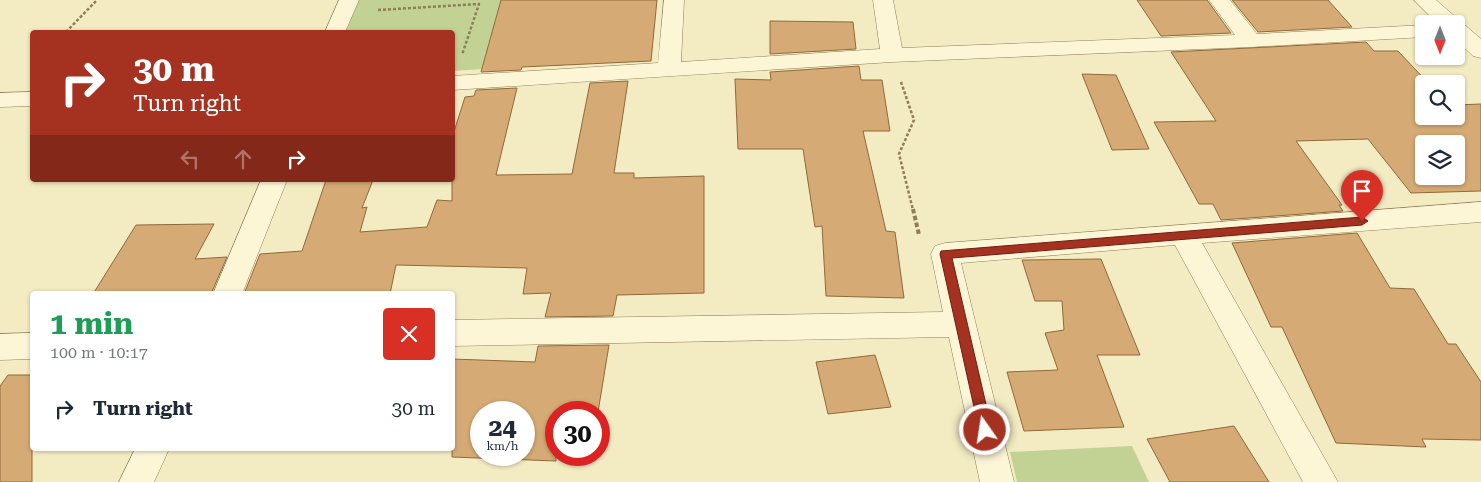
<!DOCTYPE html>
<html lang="en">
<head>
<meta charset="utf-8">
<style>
  :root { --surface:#fff; --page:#f6f6f7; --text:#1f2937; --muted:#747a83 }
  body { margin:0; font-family:"Roboto Serif",serif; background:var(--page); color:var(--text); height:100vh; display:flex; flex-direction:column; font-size:19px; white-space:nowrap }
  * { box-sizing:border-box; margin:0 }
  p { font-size:16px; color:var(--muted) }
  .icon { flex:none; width:28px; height:28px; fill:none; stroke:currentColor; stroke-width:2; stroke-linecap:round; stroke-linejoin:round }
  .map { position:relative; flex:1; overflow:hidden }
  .sheet { position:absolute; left:30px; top:291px; width:425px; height:160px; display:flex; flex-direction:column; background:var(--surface); border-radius:5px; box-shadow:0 1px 4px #0004 }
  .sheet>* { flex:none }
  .guide { position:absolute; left:30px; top:30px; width:425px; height:152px; border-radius:5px; box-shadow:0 1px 4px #0004; background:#a53220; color:#fff; overflow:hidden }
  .needle { width:32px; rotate:180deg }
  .buttons { position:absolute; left:1415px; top:15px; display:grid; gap:10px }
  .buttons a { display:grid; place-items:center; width:50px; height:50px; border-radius:5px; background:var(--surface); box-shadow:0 1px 4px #0004; font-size:25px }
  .speed { position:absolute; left:470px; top:401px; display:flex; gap:10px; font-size:25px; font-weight:700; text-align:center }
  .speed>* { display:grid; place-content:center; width:65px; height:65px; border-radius:50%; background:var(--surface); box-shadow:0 1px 4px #0004; line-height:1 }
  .speed small { font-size:12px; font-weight:400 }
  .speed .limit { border:8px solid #d22; background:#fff; color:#111 }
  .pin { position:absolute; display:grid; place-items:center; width:42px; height:42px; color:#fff; margin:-51px -21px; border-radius:50% 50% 50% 0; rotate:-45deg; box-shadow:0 0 5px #0007 }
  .pin .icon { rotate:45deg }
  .me { position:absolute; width:55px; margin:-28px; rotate:347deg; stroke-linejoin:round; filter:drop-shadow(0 0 4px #0008) }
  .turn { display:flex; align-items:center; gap:18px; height:105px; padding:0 20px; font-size:22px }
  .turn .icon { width:65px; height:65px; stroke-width:2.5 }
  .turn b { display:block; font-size:35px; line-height:42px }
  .lanes { display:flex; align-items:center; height:48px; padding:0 20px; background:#0003; justify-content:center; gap:25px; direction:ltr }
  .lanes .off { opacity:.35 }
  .round { display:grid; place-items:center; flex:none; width:52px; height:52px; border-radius:5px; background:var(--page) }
  .summary { display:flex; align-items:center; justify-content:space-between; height:85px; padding:0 20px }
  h1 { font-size:30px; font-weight:700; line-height:38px; color:#1e9e55 }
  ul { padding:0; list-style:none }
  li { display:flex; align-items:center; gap:15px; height:65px; padding:0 20px }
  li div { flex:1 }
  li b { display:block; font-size:19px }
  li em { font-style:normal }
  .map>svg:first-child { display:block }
</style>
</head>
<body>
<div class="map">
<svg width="1481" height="482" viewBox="0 0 1481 482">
  <rect width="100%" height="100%" fill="#f3ebc2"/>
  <path fill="#c2d295" d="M357,0H501L482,69L453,71L452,32H344Z
    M1132,446L1149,482H1017L1010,452Z"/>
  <path fill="#d5aa74" stroke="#91693a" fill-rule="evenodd" d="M501,0H657L651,61L522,67L521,70L481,72Z
    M1137,0H1207L1231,33L1161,36Z
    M1232,0H1328L1352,27L1258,32Z
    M770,21L853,22L856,49L770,54Z
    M1366,42L1374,51H1398L1429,84H1424V116H1456V105L1481,104V191L1411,193L1368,139L1296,141L1342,205H1339L1343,211L1221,220L1213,204H1199L1154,122L1216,121L1171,52ZM1424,144H1456V176H1424Z
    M859,66L861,80H882L890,131H863L886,231L895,232L904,298L826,296L822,226L815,227L803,149H738L735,79L771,80L770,72Z
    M1082,74L1116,75L1149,149L1112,150Z
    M628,81L614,173H634V178L704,176V293L617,295L613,316L545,317L551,293L523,294L527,268L396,265L390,294H244L260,254L302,251L326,180H373L362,208L367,207L360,232L427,227L437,200L452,201V138L465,97L474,96L476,90L517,88L496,175L572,174L590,83Z
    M214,224L195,259L227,257L211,294H93L136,225Z
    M1357,233L1390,288L1414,289L1448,344H1456L1481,382V440L1422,439L1426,447L1336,443L1282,327H1271L1232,243Z
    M1101,259L1140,355H1097L1124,427L1024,431L1007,372L1058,370L1045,333L1064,330L1062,301H1035L1022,260Z
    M609,345L598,412H556V461L452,457V359L535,362L538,346ZM481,412H524V455H481Z
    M875,355L891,407L828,414L816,362Z
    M8,375H32V482H0V386Z
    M1234,426L1269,482H1170L1147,439Z"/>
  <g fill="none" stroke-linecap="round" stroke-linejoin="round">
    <defs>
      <path id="street" d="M339,0H359L345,32H325Z
        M664,0H684L681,62L880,49L873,0H893L902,48L1235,35L1209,0H1230L1257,34L1424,25V37L1251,47L892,62L452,90V76L658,63Z
        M1414,0H1436L1481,39V58L1473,56L1456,40V24H1438Z
        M32,92V106L0,107V93Z
        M261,180H287L242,294H213Z
        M1481,202V222L1202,243L1338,482H1303L1175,245L961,263L1014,482H980L949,337L452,346V320L943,312L931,254L935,246L945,243Z
        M32,333V359L0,360V334Z
        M135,449H169L154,482H119Z"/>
    </defs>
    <use href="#street" stroke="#8f7d57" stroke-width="1"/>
    <path stroke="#8f7d57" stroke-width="2.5" stroke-dasharray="3 2" stroke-linecap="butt" d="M378,10L479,4L462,55
      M66,32L97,0
      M901,82L914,120L899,154L913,210"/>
    <path stroke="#8f7d57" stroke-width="4" stroke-dasharray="4.5 2.5" stroke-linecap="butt" d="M913,209L919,235"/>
    <use href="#street" fill="#fcf6d7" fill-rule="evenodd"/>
  </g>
  <path fill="#a53220" stroke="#6b2015" d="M1362,217L1368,221L1362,225L952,258L992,430L990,434L985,436L980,434L940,254L941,251Z"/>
</svg>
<div class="buttons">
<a><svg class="needle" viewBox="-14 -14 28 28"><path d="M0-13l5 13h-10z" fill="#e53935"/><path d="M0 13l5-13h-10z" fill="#747a83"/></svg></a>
<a><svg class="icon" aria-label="search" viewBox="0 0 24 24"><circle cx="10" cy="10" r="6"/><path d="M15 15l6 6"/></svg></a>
<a><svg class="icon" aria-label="layers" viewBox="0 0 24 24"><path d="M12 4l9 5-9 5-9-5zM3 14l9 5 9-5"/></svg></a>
</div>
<div class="speed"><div>24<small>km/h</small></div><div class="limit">30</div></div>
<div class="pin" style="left:1362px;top:221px;background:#d93025"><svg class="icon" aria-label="arrive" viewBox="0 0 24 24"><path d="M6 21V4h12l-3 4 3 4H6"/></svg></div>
<svg class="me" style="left:985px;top:430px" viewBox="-20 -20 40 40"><circle r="17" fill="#a53220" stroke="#fff" stroke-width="3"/><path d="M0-11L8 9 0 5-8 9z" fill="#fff"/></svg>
<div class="guide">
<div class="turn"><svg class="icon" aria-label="right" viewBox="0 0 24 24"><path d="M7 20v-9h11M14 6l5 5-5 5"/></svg><div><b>30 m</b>Turn right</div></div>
<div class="lanes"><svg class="icon off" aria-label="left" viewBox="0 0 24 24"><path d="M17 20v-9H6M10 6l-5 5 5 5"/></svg><svg class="icon off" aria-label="ahead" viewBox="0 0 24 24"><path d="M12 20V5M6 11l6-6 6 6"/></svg><svg class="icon" aria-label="right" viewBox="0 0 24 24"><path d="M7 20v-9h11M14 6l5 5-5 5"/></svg></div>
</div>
<section class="sheet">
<div class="summary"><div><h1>1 min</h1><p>100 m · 10:17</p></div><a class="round" style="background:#d93025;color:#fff"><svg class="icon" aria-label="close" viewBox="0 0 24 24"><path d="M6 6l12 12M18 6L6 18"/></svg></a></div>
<ul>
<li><svg class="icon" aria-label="right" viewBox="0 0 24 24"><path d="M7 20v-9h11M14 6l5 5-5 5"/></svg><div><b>Turn right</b></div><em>30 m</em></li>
</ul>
</section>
</div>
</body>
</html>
